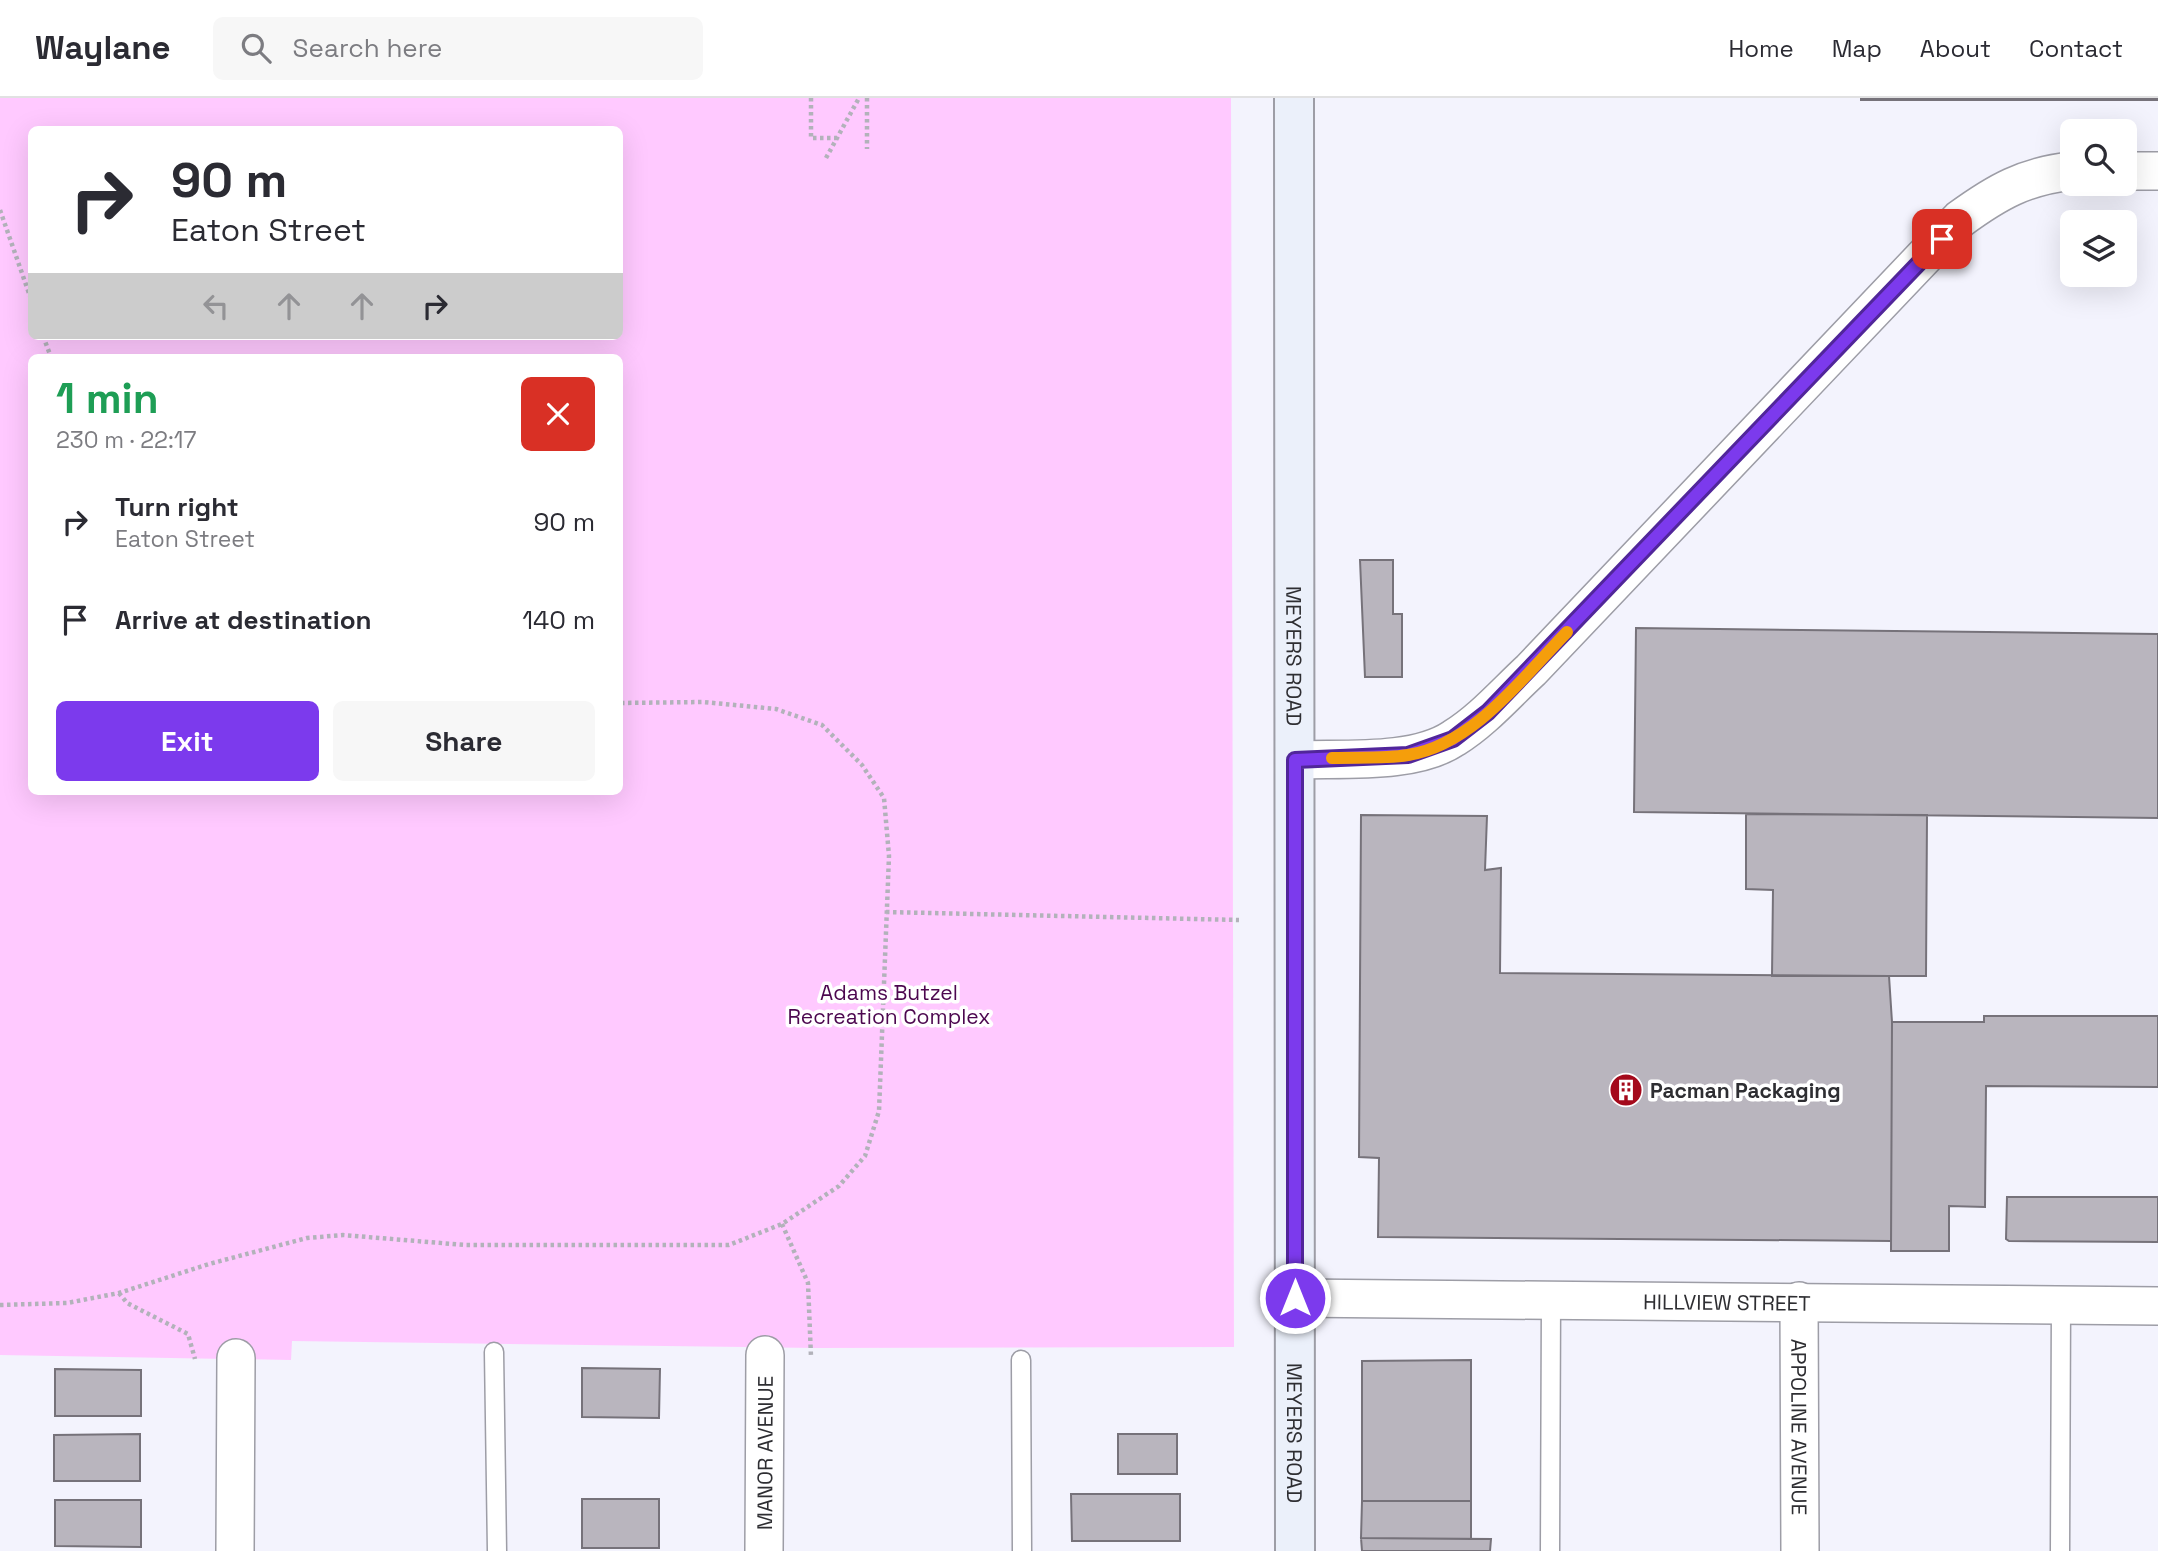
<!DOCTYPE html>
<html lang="en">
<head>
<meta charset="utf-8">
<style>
  :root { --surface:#fff; --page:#f7f7f7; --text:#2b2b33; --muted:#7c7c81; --line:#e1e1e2; --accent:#7c3aed }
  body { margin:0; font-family:"Space Grotesk",sans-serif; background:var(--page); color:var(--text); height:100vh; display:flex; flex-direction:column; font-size:26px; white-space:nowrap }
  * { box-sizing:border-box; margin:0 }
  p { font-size:23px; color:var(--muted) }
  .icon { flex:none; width:38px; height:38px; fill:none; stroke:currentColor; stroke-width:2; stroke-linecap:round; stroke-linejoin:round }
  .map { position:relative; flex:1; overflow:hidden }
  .panel { position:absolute; left:28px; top:256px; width:595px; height:441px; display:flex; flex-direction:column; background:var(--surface); border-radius:10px; box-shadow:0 7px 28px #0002 }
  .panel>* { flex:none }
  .top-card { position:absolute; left:28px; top:28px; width:595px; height:214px; border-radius:10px; box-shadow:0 7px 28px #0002; background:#fff; color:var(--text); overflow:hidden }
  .controls { position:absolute; left:2060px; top:21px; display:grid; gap:14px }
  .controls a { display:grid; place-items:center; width:77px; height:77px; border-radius:10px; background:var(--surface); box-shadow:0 7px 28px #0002; font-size:35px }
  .pin { position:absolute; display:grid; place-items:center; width:60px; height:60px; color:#fff; margin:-30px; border-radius:14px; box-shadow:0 4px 10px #0006 }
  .me { position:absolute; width:77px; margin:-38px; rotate:0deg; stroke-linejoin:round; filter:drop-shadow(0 0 5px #0008) }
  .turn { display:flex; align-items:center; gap:24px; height:147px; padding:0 28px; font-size:32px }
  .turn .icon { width:91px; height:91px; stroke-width:2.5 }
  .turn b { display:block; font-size:49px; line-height:60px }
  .lanes { display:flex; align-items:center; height:66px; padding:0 28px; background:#0003; justify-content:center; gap:35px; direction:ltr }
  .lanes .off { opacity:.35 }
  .round { display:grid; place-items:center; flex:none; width:74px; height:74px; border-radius:10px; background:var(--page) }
  .summary { display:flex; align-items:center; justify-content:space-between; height:119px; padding:0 28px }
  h1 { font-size:42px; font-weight:700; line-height:52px; color:#1e9e55 }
  .cta { display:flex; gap:14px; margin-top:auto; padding:14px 28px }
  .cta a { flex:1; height:80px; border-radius:10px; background:var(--accent); color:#fff; font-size:28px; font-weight:700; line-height:80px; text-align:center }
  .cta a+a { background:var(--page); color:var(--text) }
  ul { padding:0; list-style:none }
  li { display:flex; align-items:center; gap:21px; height:98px; padding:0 28px }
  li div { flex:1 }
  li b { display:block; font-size:26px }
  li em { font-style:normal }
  header { display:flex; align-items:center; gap:42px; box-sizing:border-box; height:98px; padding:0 35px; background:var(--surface); border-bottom:2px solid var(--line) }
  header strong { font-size:33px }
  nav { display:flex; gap:38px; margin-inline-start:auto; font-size:24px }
  .search { width:490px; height:63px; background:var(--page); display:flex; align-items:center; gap:18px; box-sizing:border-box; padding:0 24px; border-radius:10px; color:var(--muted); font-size:26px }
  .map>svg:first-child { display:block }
</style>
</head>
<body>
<header>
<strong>Waylane</strong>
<div class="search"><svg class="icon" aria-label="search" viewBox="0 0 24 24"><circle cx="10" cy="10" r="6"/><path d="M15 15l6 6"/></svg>Search here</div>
<nav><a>Home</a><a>Map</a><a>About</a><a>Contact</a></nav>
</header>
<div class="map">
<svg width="2158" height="1453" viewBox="0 0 2158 1453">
  <rect width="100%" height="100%" fill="#f3f3fd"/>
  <path fill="#ffc9ff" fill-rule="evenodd" d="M0,0H1231L1234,1249L815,1250L292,1243L291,1262L0,1257ZM32,32H620V238H32ZM32,259H620V693H32Z"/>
  <path fill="#b9b5be" stroke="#76727a" stroke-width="2" d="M1861,0H2158V2H1861Z
    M1360,462H1393V516H1402V579H1365Z
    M1636,530L2158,536V720L1634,714Z
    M1746,716L1927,717L1926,878H1772L1773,792L1746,791Z
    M1361,717L1487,718L1485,772L1501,770L1500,875L1889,878L1892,924L1891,1143L1378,1139L1379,1060L1359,1059Z
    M1984,918H2158V989L1986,988L1985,1109L1949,1108V1153H1891L1892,924H1984Z
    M2007,1099H2158V1144L2009,1143L2006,1141Z
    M1471,1262V1403H1362V1263Z
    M582,1270L660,1271L659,1320L582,1319Z
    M55,1271L141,1272V1318H55Z
    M140,1336V1383H54V1337Z
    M1118,1336H1177V1376H1118Z
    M1071,1396H1180V1443H1072Z
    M582,1401H659V1450H582Z
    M55,1402H141V1449L55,1448Z
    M1362,1403H1471V1441L1361,1440Z
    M1361,1440L1491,1441L1490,1453H1362Z"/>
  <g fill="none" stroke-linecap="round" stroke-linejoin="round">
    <defs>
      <path id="lane" d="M494,1254L497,1453
        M1021,1262L1022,1453
        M1550,1453L1551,1202
        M2060,1453L2061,1206"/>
      <g id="street">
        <path d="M2124,73H2158"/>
        <path d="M1295,662C1342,660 1414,667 1454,640C1483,622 1506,595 1531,572L1960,121C1997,94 2025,78 2072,73"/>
        <path id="s1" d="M1295,1200L2158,1208"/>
        <path id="s2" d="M1799,1203L1800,1453"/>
        <path d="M235,1453L236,1260"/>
        <path id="s3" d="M764,1453L765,1257"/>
      </g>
      <g id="secondary">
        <path id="s4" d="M1294,0L1295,1453"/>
      </g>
    </defs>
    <use href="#lane" stroke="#9d9da6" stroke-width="21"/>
    <use href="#street" stroke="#9d9da6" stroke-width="40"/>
    <use href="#secondary" stroke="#9d9da6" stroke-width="42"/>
    <path stroke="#b2b2ba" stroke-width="4.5" stroke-dasharray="3.5 3.5" stroke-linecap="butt" d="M811,0V40H837
      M867,0V51
      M826,60L859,0
      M0,112L32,204
      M43,238L51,259
      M886,814L1239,822
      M782,1126L808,1185L811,1259
      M119,1195L127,1205L188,1236L195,1261
      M0,1207L67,1205L119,1195L209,1166L307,1140L343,1137L465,1147H729L782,1126L839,1088L865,1058L879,1013L889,758L884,700L862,667L822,627L776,611L703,604L620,605"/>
    <use href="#lane" stroke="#fff" stroke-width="18"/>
    <use href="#street" stroke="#fff" stroke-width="37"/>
    <use href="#secondary" stroke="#ebf0fa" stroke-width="38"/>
  </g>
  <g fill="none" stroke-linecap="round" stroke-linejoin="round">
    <defs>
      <path id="route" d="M1295,1200V662L1408,657L1453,641L1488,614L1942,141"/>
    </defs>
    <use href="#route" stroke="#51269a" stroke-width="18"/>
    <use href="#route" stroke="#7c3aed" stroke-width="12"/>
    <path stroke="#f59e0b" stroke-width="12" d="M1332,660C1357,659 1383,661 1408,657C1473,647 1523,579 1567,534"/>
  </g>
  <defs>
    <symbol id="building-disc" viewBox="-11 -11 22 22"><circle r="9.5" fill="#a4091b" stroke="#fff"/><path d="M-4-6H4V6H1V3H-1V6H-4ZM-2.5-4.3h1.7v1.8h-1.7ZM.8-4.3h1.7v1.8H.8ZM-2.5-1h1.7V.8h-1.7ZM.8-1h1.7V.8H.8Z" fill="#fff"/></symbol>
  </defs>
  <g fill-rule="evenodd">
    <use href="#building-disc" x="1607" y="973" width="38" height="38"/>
  </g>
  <g text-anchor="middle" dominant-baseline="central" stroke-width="7" stroke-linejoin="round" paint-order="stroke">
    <g font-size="21" fill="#2e2e32" stroke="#fff">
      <text stroke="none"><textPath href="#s4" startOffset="558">MEYERS ROAD</textPath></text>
      <text stroke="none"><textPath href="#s1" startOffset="432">HILLVIEW STREET</textPath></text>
      <text stroke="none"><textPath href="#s2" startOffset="126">APPOLINE AVENUE</textPath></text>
      <text stroke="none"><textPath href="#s4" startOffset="1335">MEYERS ROAD</textPath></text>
      <text stroke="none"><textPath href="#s3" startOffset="98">MANOR AVENUE</textPath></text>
    </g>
    <g font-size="21" fill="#4c074f" stroke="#fff">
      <text x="889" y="894">Adams Butzel<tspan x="889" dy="24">Recreation Complex</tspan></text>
    </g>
    <g font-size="21" font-weight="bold" fill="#2e2e32" stroke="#fff" text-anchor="start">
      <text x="1650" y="992">Pacman Packaging</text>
    </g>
  </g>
</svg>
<div class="controls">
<a><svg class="icon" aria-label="search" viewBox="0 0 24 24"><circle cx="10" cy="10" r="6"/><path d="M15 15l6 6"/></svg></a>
<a><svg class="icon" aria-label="layers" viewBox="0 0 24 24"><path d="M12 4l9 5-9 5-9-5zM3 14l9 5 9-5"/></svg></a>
</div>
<div class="pin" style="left:1942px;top:141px;background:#d93025"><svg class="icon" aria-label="arrive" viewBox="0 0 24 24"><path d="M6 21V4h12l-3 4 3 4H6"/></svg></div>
<svg class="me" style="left:1295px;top:1200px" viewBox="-20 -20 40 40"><circle r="17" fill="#7c3aed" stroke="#fff" stroke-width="3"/><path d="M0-11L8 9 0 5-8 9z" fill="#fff"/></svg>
<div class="top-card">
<div class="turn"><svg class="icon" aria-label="right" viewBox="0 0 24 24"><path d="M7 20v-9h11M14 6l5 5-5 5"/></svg><div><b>90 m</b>Eaton Street</div></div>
<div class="lanes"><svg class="icon off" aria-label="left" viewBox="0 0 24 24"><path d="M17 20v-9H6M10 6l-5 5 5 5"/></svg><svg class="icon off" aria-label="ahead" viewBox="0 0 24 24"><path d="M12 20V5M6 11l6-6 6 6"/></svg><svg class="icon off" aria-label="ahead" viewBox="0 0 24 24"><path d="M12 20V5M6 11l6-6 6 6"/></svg><svg class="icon" aria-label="right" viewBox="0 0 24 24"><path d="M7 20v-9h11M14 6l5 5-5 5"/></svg></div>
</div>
<section class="panel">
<div class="summary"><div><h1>1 min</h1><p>230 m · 22:17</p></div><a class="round" style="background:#d93025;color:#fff"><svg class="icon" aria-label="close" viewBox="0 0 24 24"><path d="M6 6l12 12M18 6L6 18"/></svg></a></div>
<ul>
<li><svg class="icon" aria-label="right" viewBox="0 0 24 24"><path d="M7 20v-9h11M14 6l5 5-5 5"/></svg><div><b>Turn right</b><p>Eaton Street</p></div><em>90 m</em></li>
<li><svg class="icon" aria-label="arrive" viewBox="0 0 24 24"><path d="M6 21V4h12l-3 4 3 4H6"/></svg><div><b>Arrive at destination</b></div><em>140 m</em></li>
</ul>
<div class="cta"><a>Exit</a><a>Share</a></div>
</section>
</div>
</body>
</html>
